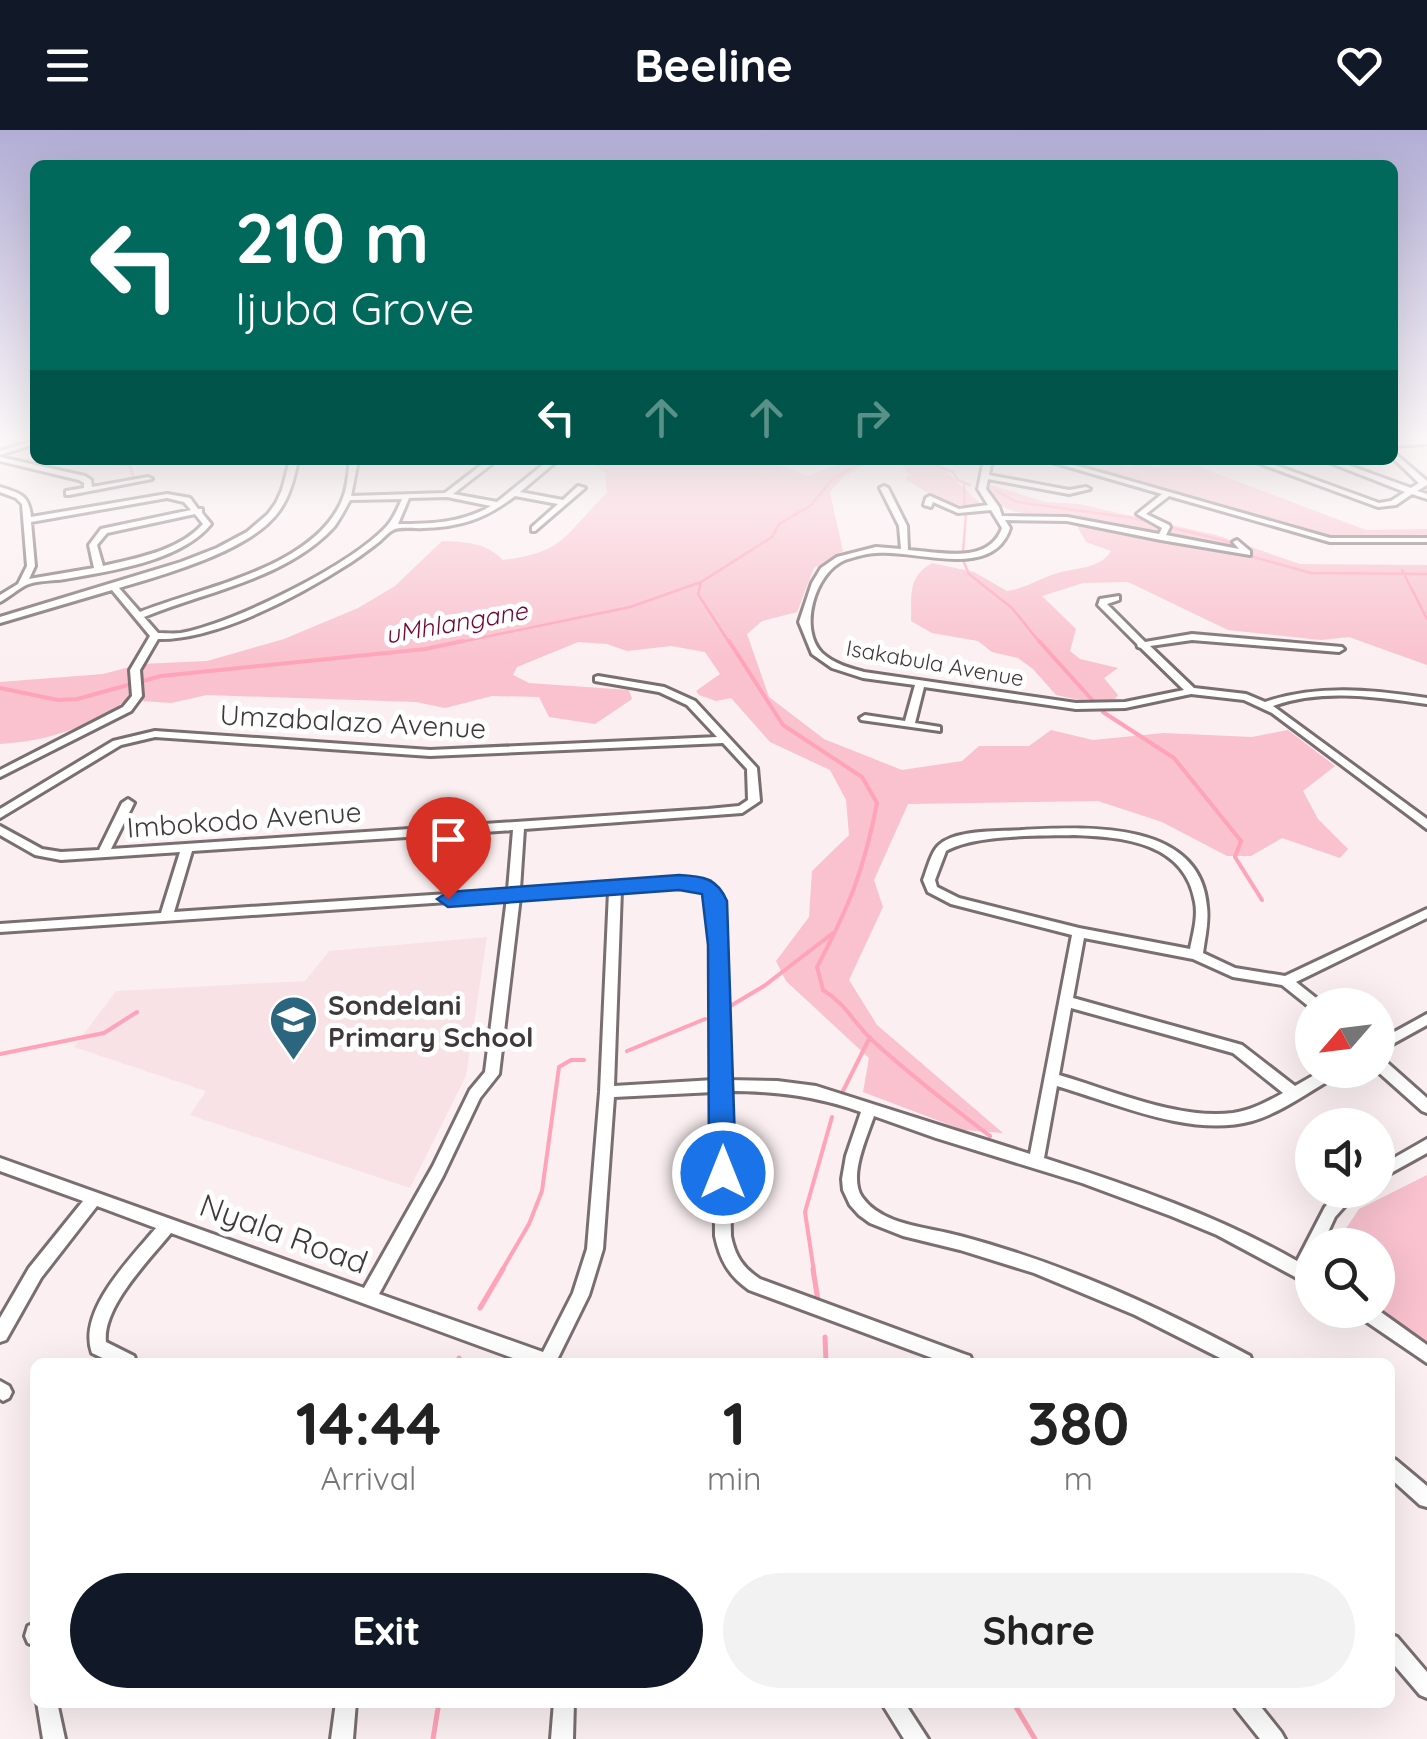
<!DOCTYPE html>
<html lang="en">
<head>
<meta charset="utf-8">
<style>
  :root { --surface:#fff; --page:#f2f2f2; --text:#222; --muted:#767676; --accent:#111827 }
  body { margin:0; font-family:Quicksand,sans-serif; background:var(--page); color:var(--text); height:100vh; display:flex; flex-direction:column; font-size:38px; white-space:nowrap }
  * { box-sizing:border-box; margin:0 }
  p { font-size:32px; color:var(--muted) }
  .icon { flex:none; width:55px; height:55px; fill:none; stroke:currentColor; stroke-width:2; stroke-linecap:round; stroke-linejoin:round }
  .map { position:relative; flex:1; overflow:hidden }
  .side { position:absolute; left:30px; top:1228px; width:1365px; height:350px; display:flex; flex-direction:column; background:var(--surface); border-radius:15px; box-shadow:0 10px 40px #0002 }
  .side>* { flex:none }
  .hud { position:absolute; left:30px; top:30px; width:1368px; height:305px; border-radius:15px; box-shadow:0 10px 40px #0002; background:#00695c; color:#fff; overflow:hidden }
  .needle { width:65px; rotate:242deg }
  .tools { position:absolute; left:1295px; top:858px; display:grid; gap:20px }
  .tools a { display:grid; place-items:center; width:100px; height:100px; border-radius:50%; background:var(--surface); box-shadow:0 10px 40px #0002; font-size:50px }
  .pin { position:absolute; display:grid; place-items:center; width:85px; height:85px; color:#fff; margin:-102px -42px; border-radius:50% 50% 50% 0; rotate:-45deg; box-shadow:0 0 10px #0007 }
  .pin .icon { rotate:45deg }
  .me { position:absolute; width:110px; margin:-55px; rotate:0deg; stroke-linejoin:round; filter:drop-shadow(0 0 8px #0008) }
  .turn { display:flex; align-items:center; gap:35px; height:210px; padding:0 40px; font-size:45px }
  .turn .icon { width:130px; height:130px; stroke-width:2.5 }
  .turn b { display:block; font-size:70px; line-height:85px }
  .lanes { display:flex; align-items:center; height:95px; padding:0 40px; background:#0003; justify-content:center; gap:50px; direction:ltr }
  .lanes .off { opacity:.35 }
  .eta { display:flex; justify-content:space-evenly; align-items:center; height:170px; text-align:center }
  .eta b { font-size:60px; font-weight:700; line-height:70px }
  .primary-button { display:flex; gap:20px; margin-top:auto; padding:20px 40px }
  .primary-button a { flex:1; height:115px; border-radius:60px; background:var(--accent); color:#fff; font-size:40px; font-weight:700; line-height:115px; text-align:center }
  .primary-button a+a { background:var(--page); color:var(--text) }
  header { display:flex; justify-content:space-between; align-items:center; height:130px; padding:0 40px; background:var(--accent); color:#fff; font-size:45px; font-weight:700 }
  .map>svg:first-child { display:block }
</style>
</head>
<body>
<header><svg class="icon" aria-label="menu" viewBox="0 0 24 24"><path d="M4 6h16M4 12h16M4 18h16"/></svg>Beeline<svg class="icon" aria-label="heart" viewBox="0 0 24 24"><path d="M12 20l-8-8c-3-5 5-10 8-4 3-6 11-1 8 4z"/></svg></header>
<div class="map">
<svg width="1427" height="1609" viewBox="0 0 1427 1609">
  <rect width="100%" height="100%" fill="#fbeff1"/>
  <path fill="#f8e2e6" d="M487,807L466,946L410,1058L190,985L206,961L74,917L116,861L305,851L329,821Z"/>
  <path fill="#f9c2ce" d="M591,330H785L777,334L808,346L851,330H939L936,332L983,376C952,379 931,365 905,349L909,345C893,313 842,341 830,363L843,421L814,438L797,482L762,491L747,504L769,567L824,609L902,640L962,631L979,616H1029L1051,600L1093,610L1164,603L1252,607L1288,600L1335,636L1303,661L1318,689L1348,719L1340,728L1282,708L1251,726H1227L1162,692L1098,671L908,674L874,750L883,777L849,850L877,895L1003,1003L963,1000L863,962L869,928L786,851L776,831L809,787L812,741L849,705L846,670L830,640L770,612L731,568L716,571L699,565L696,561L720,544L705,522L671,516L627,521L607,514L578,512L517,537L513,545L529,553L629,560L632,569L595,594L549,587L539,567L492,566L445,578L416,572L207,565L171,573L127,570C89,597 48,611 0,614V552L103,544L141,534L207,531L284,509L358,478L395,456L442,411C464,412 486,412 503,430C567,422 564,404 607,363L605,342L589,332Z
    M1065,330H1105L1129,338L1139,332L1157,338L1170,330H1181L1366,400L1427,399V407L1348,409L1319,405Z
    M988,354L1046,372L1079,374L1216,405L1300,434L1427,435V535L1349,507L1321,510L1228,500L1128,452L1083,453L1042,466L1076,499L1070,521L1080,529L1118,538L1104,548L1118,565L1115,569L1083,571L1056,565L1033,539L1018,528L992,522L978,511L932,503L911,491C912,466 907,447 932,433L974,442L1007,461C1027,458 1042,447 1061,442C1078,438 1101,438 1111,421L1086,412L1072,387C1039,379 1000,395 988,354Z
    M1427,1045V1214L1378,1180V1115H1335L1359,1079Z"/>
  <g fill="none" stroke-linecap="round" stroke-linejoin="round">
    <path stroke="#ffa3b8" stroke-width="2.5" d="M22,306L30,312
      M89,330L130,336L134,349
      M923,330L953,342L958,350L970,355
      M964,355L965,380
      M996,361L1017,372L1132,388L1226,411L1239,418
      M963,422L966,383
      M1246,425L1311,443L1427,444
      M963,430L969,444L1012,478L1041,514
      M1402,440L1427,489
      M701,452L698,464L730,514
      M451,514L630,477L701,452L772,407L779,394L810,376L832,350L852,337L875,330"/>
    <path stroke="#ffa3b8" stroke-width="4" d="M729,511L783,595L862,647L877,673C864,740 849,777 817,837L823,860C847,875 853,892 872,910C910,945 949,975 990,1006
      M1039,511L1094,572
      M0,558L58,570L77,569L161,546L425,519L463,511
      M1103,582L1174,628L1241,711L1235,727L1262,770
      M727,878L764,856L833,803
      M627,921L705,889
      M0,924L104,903L137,882
      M842,963L870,907
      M501,1142L529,1094L542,1061L559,937L571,930H584
      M814,1142L805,1082L832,987"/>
    <path stroke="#ffa3b8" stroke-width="5" d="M813,1139L818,1171
      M480,1178L503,1139
      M825,1207L826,1232
      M457,1232L459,1228
      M1013,1572L1035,1609
      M433,1609L439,1572"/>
    <defs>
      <path id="minor" d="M1421,306H1427V314L1392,316V312L1420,310Z
        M35,310V314L0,325V321Z
        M1392,321L1427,351V355L1417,361L1427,364V369L1412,364L1396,375L1378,377L1250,330H1261L1379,373L1391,371L1405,362L1323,330H1334L1411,358L1419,353L1392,327Z
        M0,327L85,346L91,350L92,357L148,347L152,349L69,365H66V361L84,358V353L79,350L0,331Z
        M290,330H298C294,348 290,366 279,381C251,421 165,444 119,458L140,482C202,457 316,438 343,368C348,356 348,342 350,330H358L351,366L445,363L488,330H497L453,364L497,372L549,330H558L520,362L563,370L578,356L585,358L535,401H532V397L558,374L515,366C486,388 462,397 423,398C415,399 400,396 393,400C387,403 381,411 375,415C367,421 359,427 350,433C300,465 218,510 158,509L140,540L142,566L131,581L0,647V640L123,577L132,566L130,540L150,506L112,460L0,493V487L181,432L217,418L247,402L268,384L276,373L282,360ZM447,367L491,376C462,393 431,394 398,394L409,368ZM402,369C398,378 394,388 387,396C350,436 234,493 181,503C173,504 165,503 158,503L144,487C207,461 286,449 334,397C340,389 345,379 350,370Z
        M984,330H992L989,345L1069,360L1086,357L1090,359L1069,364L988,349L986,359L999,377L1002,386L1067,387L1159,404L1162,398L1137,384L1162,364L1045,330H1057L1330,408H1427V412H1330L1169,366L1146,384L1169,395L1170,397L1166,405L1239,419L1233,412L1237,410L1250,421V425L1161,410L1067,391L1005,390L1010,398C993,451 916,419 876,423C867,423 854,427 845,430C815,442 798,499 822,523C834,534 850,538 864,542L1076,573L1125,572L1184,560L1141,518L1138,517L1137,514L1098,475L1100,469L1119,466V470L1107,474L1145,512L1192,504L1342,517L1344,519L1339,522L1192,510L1150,516L1194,558L1246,564L1265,572C1318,554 1372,560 1427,568V574C1376,567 1323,558 1273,576L1427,689V699L1272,583L1244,570L1191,564L1125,578L1076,579L924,557L915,593L940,597V601L861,590L860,588L865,585L905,591L915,555L863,548L832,538L812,524L799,492L812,453L821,438L837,427L876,417L901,419L899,396L880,358L884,356L888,358L907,396L908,420C939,422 989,435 1002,398L991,380L958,383L933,372L931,377L924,375L926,368L930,366L959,379L988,375L978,359Z
        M0,357C20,363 29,365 31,387L167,364L190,368L198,379H202V383L211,394C181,431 111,441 65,449C54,451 37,450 26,455C18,459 9,467 0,472V465L18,454L27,436L22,374L16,368L0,362ZM167,368L184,372L191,380L101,399L89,415L94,438L29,449L35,436L31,392ZM195,384L203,394C179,421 137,428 103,436L97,415L107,403Z
        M598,546L664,557L695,571L757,638L760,671L742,683L524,699L520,759L667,749L710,752L722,771L725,815L728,950L777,951L816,956L1030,1024L1072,805L951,774L928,762L923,750C927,740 931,722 939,715C957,699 999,702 1022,700C1083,697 1201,689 1207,777C1209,792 1205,808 1203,823L1235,838L1285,846L1427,779V788L1296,852L1320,871L1322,875H1312V879L1282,855L1233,847L1193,829L1084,808L1073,868L1242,915L1295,956L1323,940H1342L1340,944C1311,960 1283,982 1252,991C1191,1008 1115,973 1057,956L1044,1028C1131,1056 1218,1086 1297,1131L1325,1077L1341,1060H1359L1335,1087L1322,1115H1312V1133L1310,1138L1312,1140V1156L1217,1105L1171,1086L1082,1053L936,1008L874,986C867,1007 848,1047 862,1067C882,1096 929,1097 960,1106C1062,1133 1157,1176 1250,1226L1252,1232H1228L1135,1185L1034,1143L960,1120L903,1106L870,1093L859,1085L850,1075L843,1060L842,1049L846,1026L861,982C817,966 775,961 728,961L731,1106C735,1126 743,1138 760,1149L964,1224L970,1226L972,1232H943L749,1160C729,1146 720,1130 715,1106L714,962L614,967L603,1119L589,1165L556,1232H524L171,1103C150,1129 102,1177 106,1212L134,1226L136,1232H111L92,1223C77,1181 131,1128 156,1098L97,1076L41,1148L6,1210L0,1212V1188L29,1138L83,1071L0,1041V1028L364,1158L433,1036L470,960L485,942L507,768L0,802V794L161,783L180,722L61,730L35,725L0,705V696L42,719L61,722L99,720L122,673L128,669L134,673L111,719L708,679L739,676L748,670L747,639L723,613L430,626L155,607L121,615L0,688V679L113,611L155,601L430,620L717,607L687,575L659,562L595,551V547ZM513,700L508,760L174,782L192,721ZM1074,705C1123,707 1185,712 1195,772C1198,787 1193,804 1190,819L1079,798L959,768L937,757L935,750L946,721C975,704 1040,706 1074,705ZM667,757L702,759L710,771L713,815L714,950L614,956L621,760ZM609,761L600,962L587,1119L573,1163L543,1222L379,1164L443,1046L480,968L499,944L520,767ZM1071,878L1233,923L1283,963C1267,972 1252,980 1233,983C1178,990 1111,960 1059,945Z
        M1427,884V895L1378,922V911Z
        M1378,927L1383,929L1427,968V983L1422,981L1376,940Z
        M1427,1009V1023L1378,1050V1037Z
        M1356,1180H1378L1427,1215V1233L1358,1186Z
        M0,1251L9,1256L12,1262L9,1268L3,1271L0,1269Z
        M1390,1327L1396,1330L1427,1356V1377L1420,1375L1390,1348Z
        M35,1493V1516L28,1513L25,1506L28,1496Z
        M1390,1504L1397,1507L1427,1542V1568L1420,1565L1390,1530Z
        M37,1572H57L65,1609H43Z
        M336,1572H356L353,1609H331Z
        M554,1572H574L573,1609H551Z
        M881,1572H904L928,1609H904Z
        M1233,1572H1257L1281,1602L1285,1609H1260L1236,1579Z"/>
    </defs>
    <use href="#minor" stroke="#796e70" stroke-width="6"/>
    <use href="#minor" fill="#fff" fill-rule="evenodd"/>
  </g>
  <linearGradient id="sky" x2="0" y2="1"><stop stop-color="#b1add5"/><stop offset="0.58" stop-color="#fdf8f9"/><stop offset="1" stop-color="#fdf8f9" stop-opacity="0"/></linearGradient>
  <rect width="1427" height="531" fill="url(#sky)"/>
  <path fill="#1a73e8" stroke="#114b97" stroke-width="2.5" d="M679,745C703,746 717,748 727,771L736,1043L732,1051L723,1055L713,1051L709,1043L708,815L702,764L679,760L448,777L437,769L448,762Z"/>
  <defs>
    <symbol id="school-pin" viewBox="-11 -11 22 30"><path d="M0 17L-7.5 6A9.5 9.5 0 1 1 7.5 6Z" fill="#2c657e" stroke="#fff"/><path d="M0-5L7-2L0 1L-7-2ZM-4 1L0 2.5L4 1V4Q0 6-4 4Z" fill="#fff"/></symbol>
  </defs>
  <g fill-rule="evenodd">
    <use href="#school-pin" x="266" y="862" width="55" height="75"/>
  </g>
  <g text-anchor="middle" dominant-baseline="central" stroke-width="10" stroke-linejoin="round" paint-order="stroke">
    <g font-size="22" fill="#3e393a" stroke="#fff">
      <text transform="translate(935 533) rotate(10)">Isakabula Avenue</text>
    </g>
    <g font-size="25" font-style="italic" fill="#740534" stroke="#fff">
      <text transform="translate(456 492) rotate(-10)">uMhlangane</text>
    </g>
    <g font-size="28" fill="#3e393a" stroke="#fff">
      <text transform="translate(353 591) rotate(3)">Umzabalazo Avenue</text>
      <text transform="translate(244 689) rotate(-4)">Imbokodo Avenue</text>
    </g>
    <g font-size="28" font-weight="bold" fill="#3e393a" stroke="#fff" text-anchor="start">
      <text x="328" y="874">Sondelani<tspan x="328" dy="32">Primary School</tspan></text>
    </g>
    <g font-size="32" fill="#3e393a" stroke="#fff">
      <text transform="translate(284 1103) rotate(20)">Nyala Road</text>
    </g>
  </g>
</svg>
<div class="tools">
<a><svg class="needle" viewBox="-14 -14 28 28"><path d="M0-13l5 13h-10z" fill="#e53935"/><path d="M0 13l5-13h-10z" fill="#767676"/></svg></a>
<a><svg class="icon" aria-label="sound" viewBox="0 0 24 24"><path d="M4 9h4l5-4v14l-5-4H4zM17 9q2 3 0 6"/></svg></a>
<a><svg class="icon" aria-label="search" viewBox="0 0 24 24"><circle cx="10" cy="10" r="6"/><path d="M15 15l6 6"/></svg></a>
</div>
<div class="pin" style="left:448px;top:769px;background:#d93025"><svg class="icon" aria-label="arrive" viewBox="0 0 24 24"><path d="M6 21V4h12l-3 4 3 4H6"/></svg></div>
<svg class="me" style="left:723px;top:1043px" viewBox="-20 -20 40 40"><circle r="17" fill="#1a73e8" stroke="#fff" stroke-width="3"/><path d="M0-11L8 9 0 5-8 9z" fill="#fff"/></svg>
<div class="hud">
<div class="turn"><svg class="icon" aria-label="left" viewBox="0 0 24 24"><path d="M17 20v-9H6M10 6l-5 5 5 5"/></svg><div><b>210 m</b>Ijuba Grove</div></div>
<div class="lanes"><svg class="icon" aria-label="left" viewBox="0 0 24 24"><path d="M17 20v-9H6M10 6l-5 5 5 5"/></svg><svg class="icon off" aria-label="ahead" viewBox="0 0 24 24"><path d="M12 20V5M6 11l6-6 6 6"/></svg><svg class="icon off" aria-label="ahead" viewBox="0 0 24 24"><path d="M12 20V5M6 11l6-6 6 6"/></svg><svg class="icon off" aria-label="right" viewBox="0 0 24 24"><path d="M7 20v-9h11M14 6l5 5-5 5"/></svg></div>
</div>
<section class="side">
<div class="eta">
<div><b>14:44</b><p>Arrival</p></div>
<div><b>1</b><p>min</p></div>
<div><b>380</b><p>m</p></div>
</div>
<div class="primary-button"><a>Exit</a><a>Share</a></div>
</section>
</div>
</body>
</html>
